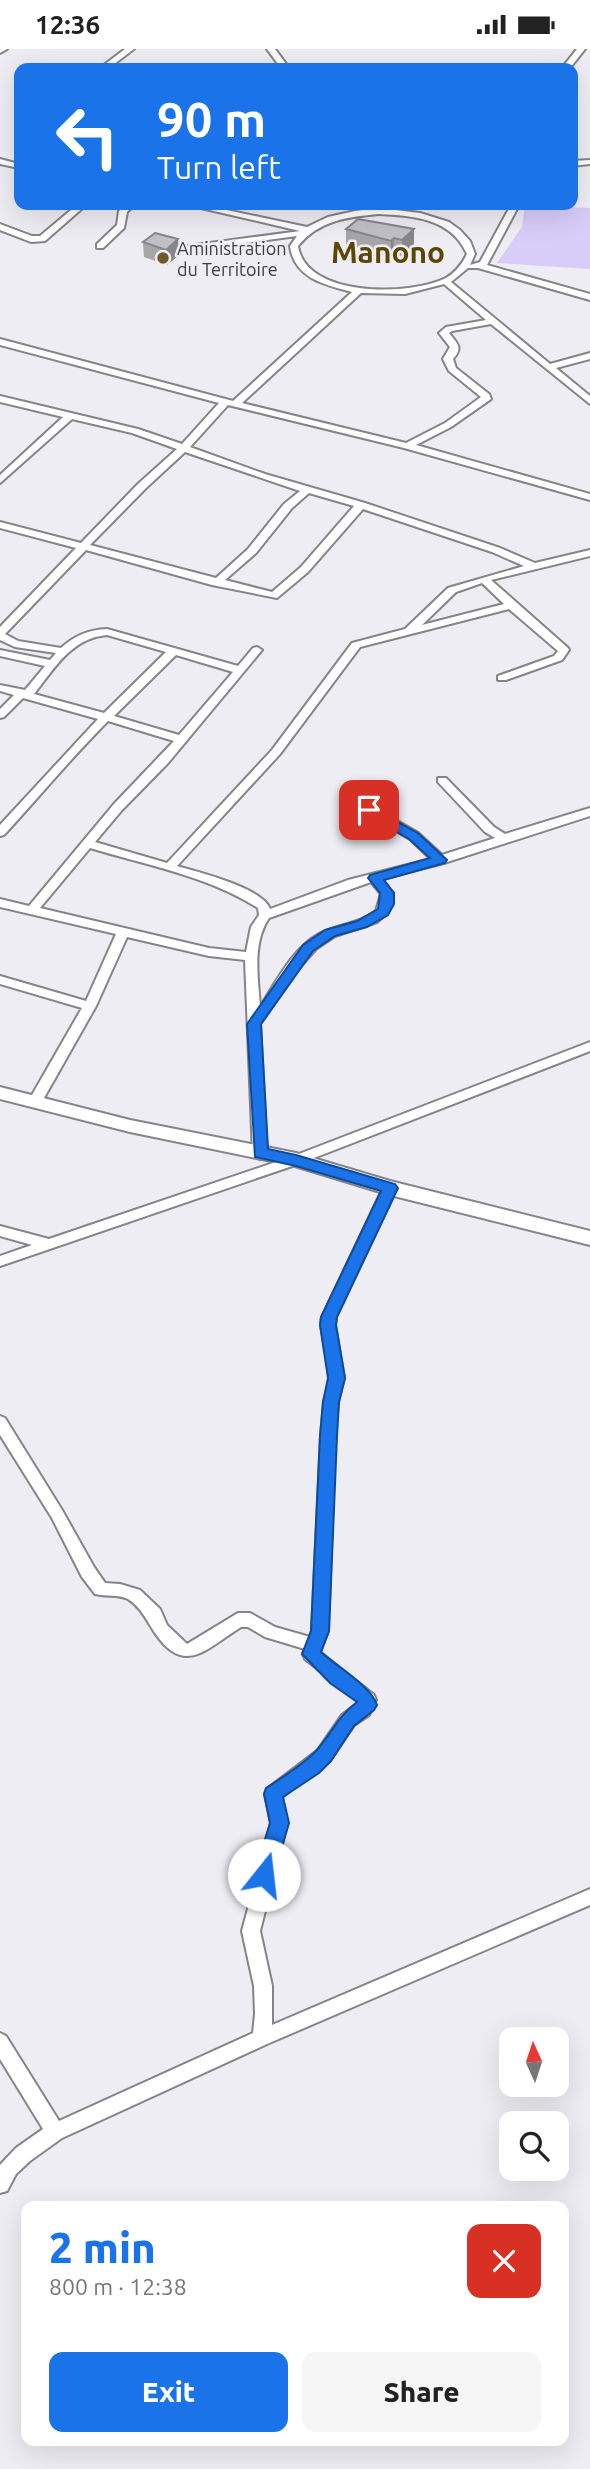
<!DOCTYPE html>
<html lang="en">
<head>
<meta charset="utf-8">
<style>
  :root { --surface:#fff; --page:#f6f6f6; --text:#222; --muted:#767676; --accent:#1a73e8 }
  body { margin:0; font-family:Ubuntu,sans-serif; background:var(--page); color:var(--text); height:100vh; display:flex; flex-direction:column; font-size:26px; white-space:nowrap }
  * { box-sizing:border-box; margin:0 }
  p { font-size:23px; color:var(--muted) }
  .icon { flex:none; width:38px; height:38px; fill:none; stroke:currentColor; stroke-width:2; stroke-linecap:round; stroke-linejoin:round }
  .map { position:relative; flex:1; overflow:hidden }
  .sheet { position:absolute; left:21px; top:2152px; width:548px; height:245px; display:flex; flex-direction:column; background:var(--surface); border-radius:14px; box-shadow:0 7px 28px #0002 }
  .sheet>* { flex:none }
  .top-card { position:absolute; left:14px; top:14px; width:564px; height:147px; border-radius:14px; box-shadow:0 7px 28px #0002; background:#1a73e8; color:#fff; overflow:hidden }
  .needle { width:46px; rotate:357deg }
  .tools { position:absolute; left:499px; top:1978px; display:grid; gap:14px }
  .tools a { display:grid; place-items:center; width:70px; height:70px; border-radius:14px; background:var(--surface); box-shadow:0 7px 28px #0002; font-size:35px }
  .pin { position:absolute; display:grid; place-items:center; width:60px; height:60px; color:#fff; margin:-30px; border-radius:14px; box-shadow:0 4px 10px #0006 }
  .me { position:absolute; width:77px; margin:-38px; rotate:16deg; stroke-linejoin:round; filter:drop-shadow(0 0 5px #0008) }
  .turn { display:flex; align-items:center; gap:24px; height:147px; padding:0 28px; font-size:32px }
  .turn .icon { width:91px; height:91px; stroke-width:2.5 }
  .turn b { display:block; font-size:49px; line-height:60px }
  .round { display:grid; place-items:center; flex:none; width:74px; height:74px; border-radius:14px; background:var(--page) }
  .headline { display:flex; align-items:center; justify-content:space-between; height:119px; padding:0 28px }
  h1 { font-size:42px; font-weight:800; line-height:52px; color:var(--accent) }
  .primary-button { display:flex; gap:14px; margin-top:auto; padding:14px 28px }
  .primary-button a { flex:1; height:80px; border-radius:14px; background:var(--accent); color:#fff; font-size:28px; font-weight:800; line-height:80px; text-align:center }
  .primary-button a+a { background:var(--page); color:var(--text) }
  .status { display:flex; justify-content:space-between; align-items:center; height:49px; padding:0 35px; background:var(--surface); direction:ltr }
  .status svg { height:19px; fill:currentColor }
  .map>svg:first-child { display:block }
</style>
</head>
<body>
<div class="status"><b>12:36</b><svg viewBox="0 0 49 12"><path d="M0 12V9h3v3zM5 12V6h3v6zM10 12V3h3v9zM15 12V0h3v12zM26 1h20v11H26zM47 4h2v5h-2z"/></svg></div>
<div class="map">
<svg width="590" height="2420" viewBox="0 0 590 2420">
  <rect width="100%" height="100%" fill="#eeedf3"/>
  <path fill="#d8ccf9" d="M525,156L590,159V220L497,214L522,178Z"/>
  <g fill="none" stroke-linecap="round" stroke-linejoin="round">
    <defs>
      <path id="minor" d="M0,0H7L0,4Z
        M125,0H134L109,19H100Z
        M267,0H275L289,19H281Z
        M577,0H585L570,19H562Z
        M0,110L19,115V119L0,115Z
        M590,111V115L572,117V112Z
        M77,156H86L45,192L31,193L0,181V175L32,187H40Z
        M125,156H134L127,163L124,179L103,199H97V195L117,176L119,162Z
        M188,156H203L307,178L328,168L355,162L379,159L420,164L449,173L460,181L470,192L475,205L470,216L480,213L511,156H519L487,216L590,245V251L478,219H468L451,233L550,315L590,304V310L556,319L590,347V355L491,275L452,282L449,284C458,295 463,299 453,310L456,319L489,345L491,350L451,378L416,396L590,445V451L404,399L228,356L190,398L265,425L365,454L500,499L535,514L590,501V507L491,531L568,599L569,601L562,611L506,631H498V627L554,607L558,602L509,560L360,598L280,705L177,817C198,823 263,839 270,860L348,831L431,810L410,790L365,764V758H373L418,784L442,806L495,789L485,783L438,733V729H446L494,778L505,785L590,759V767L444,814L381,830L393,844L391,856L384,867L377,873L335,887L317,899L299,919L260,975L267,1105L260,1110L253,1105L245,911L209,907L127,888L96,957L40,1056L35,1058L28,1053L82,959L0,935V927L86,952L116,885L0,858V850L29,857L114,755L174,692L108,672C72,708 39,748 4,786L0,787V776L98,670L23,649L4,668L0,669V660L14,646L0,642V636L25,641L45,617L0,607V601L50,611L56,604L15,598L0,591V578L76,499L0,479V473L81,494L138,435L177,400L132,384L72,370L0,434V426L63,368L0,353V347L138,380L182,395L219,354L0,296V290L233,352L352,243C325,236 294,229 290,197L297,187L177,203L176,201L180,198L300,182ZM379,165C414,167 451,169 467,205C462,215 456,223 446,229C410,247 306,249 298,197C319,171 348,168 379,165ZM444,235L486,271L446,278L439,284L450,298L443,310L449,322L481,348L445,374L406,394L242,354L361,244L405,245ZM185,403L300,442L284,455L248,500L216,529L90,496L146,439ZM309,444L354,457L301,518L272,543L225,531L256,504L292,459ZM363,460L492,503L524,517L448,539L405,580L352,594L272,701L167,814L95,793L122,761L168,714L262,601L257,598L253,599L238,617L107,580C89,581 75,586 61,599L18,592L5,585L86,501L212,536L277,549L308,523ZM482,534L504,555L422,576L456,543ZM107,586L166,603L104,664L34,645C54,620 71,589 107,586ZM176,606L233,623L179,686L114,667ZM90,799C146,816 208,827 258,859L259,866L251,878L246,903L209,899L40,859ZM371,833L381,845L376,862C359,875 338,875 319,885C293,899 276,933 260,958C258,928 252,894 269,869Z
        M590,993V1002L301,1114L0,1217V1207L32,1196L0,1187V1177L49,1190L291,1108Z
        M390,1134L397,1139L336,1268L335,1276L344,1329L338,1353L335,1387L328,1582L320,1603L374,1646L376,1651L369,1666L354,1676L330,1711L282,1748L287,1774L260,1882L272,1937V1976L590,1840V1856L267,1995L62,2089L30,2112L16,2125L7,2142L0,2144V2116L16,2099L43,2080L0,2010V1984L6,1987L59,2072L253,1984L255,1965L254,1937L242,1882L271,1774L265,1745L267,1740L318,1701L342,1666L359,1653L305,1610L303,1605L305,1600L265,1588L248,1578H241C207,1599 185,1628 155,1584C147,1572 141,1558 128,1550C118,1545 106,1548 95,1545L82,1528L52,1469L0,1386V1367L5,1369L62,1461L94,1518L105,1534L120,1535L140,1541L160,1560L167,1576L187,1595L238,1564H250L275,1578L310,1588L312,1582L321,1387L324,1353L330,1329L321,1276L322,1268L383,1139Z"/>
      <path id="major" d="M0,1038L130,1071L296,1104L390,1132L590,1182V1196L390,1146L295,1117L130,1083L0,1050Z"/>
    </defs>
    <use href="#minor" stroke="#858489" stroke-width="4"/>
    <use href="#major" stroke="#858489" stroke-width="4"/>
    <use href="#minor" fill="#fff" fill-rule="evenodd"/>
    <use href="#major" fill="#fff" fill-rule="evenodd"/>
  </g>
  <path fill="#a6a5aa" d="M346,180H414V195L402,207L393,205L390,208L346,195Z
    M178,190L179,206L167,216L144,208L143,193Z"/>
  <path fill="#87868b" d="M414,180V195L402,207V191Z
    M394,189L393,205L390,208L391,192Z
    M178,190L179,206L167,216L166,201Z"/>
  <path fill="#c1c0c6" stroke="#87868b" stroke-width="2" d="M358,170L414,180L402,191L394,189L391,192L346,180Z
    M155,184L178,190L166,201L143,193Z"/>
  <path fill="#1a73e8" stroke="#114b97" stroke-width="2" d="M369,757L418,784L447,811L445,814L384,831L394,844V855L388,866L367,878L335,887L313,902L261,975L268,1100L296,1106L395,1135L398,1139L337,1268L336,1276L345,1329L339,1353L337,1387L329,1582L321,1603C337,1618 371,1637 377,1656L374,1661L354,1677L331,1712L319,1724L283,1748L289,1774L274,1826L271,1832L264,1835L257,1832L254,1826L270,1774L264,1745L266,1739C283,1728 301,1717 315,1703C332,1685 336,1669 357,1653L330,1634L302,1605L311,1582L320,1387L323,1353L328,1329L320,1276L321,1268L381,1142L296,1117L255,1108L247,975L303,896L325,881L357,872L378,860L380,844L368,829L370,826L430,809L409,790L364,764L362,761Z"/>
  <circle fill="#6f5b2a" stroke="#eeedf3" stroke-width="2.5" cx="163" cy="209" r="7"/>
  <g text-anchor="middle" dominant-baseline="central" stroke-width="5" stroke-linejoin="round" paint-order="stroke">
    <g font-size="18" fill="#3d3c3e" stroke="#eeedf3" text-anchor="start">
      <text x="177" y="199">Aministration<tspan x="177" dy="21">du Territoire</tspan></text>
    </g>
    <g font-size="30" font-weight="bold" fill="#5c4605" stroke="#eeedf3">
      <text x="388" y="203">Manono</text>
    </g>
  </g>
</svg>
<div class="tools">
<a><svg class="needle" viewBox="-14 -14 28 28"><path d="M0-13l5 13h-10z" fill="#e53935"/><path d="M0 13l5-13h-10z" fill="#767676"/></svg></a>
<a><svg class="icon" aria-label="search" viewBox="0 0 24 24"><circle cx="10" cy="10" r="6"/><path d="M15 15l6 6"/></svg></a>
</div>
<div class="pin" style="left:369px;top:761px;background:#d93025"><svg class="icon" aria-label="arrive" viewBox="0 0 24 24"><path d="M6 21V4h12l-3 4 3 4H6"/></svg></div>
<svg class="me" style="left:264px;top:1826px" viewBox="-20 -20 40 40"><circle r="19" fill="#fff"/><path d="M0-13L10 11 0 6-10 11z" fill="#1a73e8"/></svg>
<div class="top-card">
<div class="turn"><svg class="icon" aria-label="left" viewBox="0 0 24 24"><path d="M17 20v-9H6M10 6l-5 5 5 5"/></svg><div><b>90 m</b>Turn left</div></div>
</div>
<section class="sheet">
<div class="headline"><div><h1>2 min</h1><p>800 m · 12:38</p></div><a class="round" style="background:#d93025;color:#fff"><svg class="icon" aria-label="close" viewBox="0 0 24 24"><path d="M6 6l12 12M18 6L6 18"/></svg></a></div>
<div class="primary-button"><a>Exit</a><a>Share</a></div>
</section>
</div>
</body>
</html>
